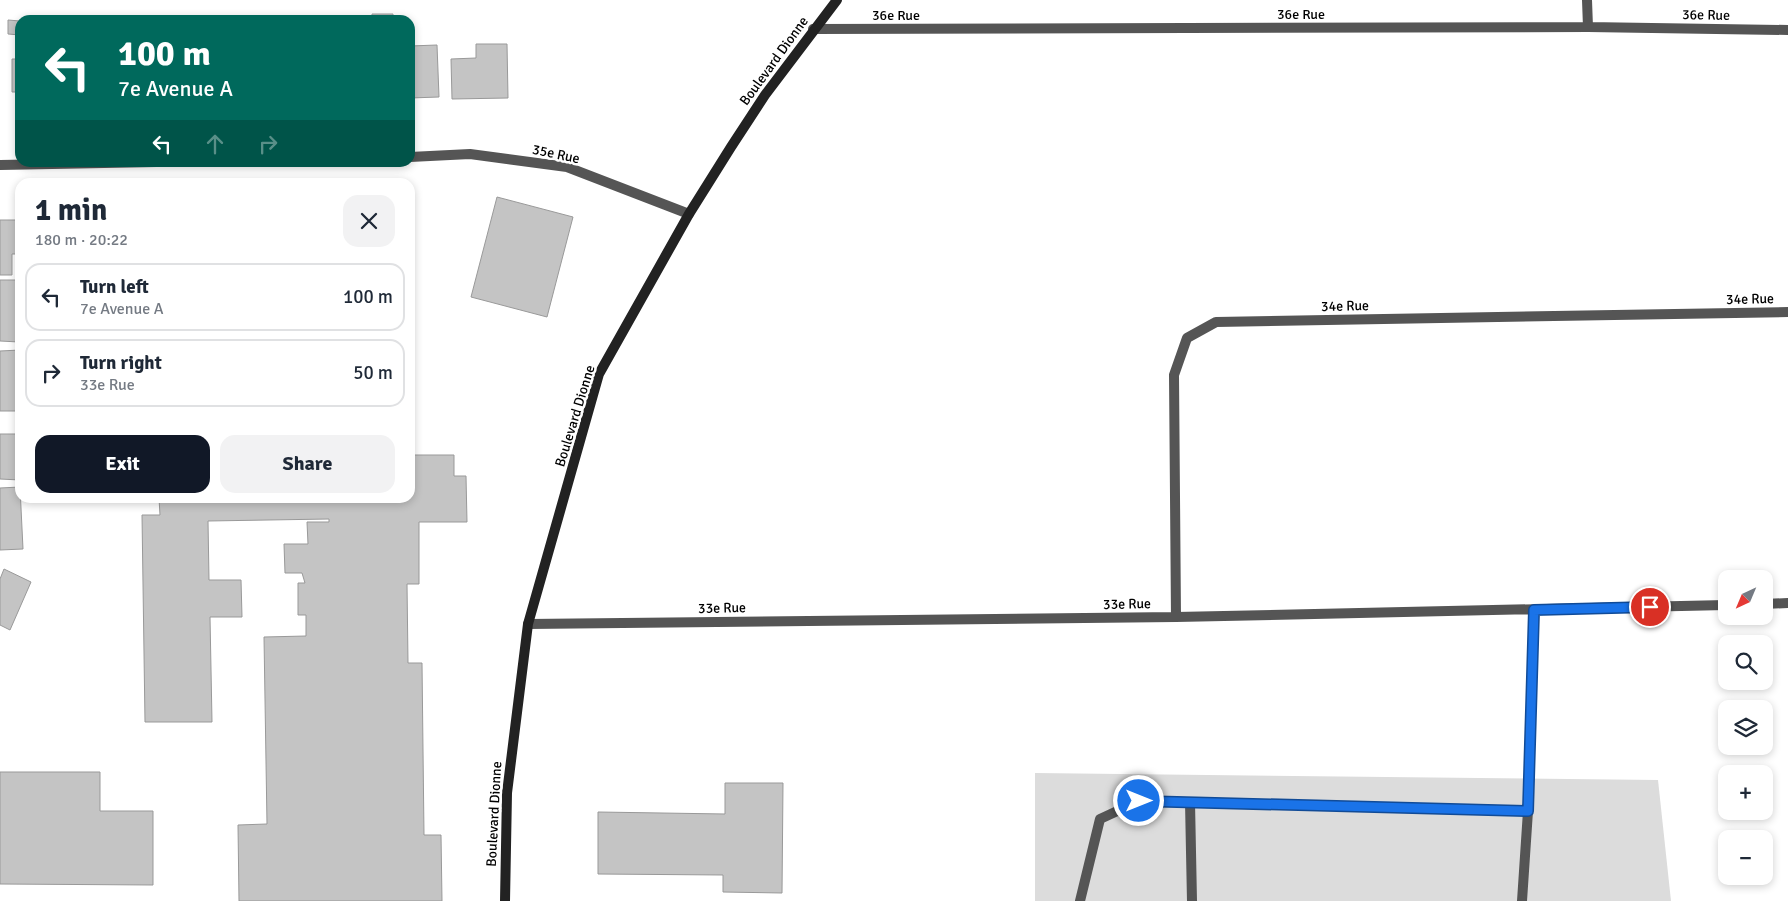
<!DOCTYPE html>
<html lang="en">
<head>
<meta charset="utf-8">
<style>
  :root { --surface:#fff; --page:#f2f2f3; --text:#1f2937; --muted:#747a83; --line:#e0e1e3; --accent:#111827 }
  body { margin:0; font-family:Signika,sans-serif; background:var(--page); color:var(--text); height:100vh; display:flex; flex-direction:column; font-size:19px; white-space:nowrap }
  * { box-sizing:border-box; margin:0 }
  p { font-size:16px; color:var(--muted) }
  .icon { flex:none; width:28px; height:28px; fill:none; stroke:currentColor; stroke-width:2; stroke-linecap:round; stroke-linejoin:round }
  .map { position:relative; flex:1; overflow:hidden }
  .side { position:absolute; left:15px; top:178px; width:400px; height:325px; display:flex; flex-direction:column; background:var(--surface); border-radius:15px; box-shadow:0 2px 8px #0003 }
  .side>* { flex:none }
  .banner { position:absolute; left:15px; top:15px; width:400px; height:152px; border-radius:15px; box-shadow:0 2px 8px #0003; background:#00695c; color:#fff; overflow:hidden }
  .needle { width:32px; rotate:224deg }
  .fabs { position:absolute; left:1718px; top:570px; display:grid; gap:10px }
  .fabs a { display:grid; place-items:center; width:55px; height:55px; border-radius:10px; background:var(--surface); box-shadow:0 2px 8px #0003; font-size:25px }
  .pin { position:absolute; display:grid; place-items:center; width:42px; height:42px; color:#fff; margin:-21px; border:2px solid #fff; border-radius:50%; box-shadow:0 1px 5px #0007 }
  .me { position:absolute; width:55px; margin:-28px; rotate:90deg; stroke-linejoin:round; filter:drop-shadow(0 0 4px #0008) }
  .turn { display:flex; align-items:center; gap:18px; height:105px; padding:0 20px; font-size:22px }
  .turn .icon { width:65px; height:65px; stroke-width:2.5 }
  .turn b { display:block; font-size:35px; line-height:42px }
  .lanes { display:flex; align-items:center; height:48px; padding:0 20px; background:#0003; justify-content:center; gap:25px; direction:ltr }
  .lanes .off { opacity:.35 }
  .round { display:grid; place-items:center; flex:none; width:52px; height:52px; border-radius:15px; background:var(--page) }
  .headline { display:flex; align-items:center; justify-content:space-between; height:85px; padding:0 20px }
  h1 { font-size:30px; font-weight:700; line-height:38px }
  .primary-button { display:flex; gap:10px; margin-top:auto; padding:10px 20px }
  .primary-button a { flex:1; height:58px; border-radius:15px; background:var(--accent); color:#fff; font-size:20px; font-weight:700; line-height:58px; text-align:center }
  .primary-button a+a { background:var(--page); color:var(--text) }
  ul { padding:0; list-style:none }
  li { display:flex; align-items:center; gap:15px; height:68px; margin:0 10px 8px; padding:0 10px; border:2px solid var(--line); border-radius:15px }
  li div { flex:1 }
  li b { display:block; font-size:19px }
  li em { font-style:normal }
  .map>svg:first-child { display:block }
</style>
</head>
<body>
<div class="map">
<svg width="1788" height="901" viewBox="0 0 1788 901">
  <rect width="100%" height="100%" fill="#fff"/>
  <path fill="#dcdcdc" d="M1035,773L1658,780L1671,901H1035Z"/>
  <path fill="#c4c4c4" stroke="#999" d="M372,14H393V20H372Z
    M8,20L20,21V35L8,34Z
    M476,44H507L508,98L452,99L451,59L476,58Z
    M437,45L439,97L410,98V46Z
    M12,59H20V92H12Z
    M497,197L573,217L547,317L471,297Z
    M0,220H20V254H12V275H0Z
    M0,280H20L19,342L0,341Z
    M20,350V411H0V351Z
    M0,434H20V480L0,479Z
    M410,455H454V476H466L467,522H419V584H407L408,663H422L424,835H441L442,901H239L238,825L267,824L264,637L306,636V615H298V583H305L302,573H285L284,544H308L307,522H329V519L208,521L209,580H241L242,617H210L212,722H145L142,515H160L159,498H410Z
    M20,487L23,549L0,550V488Z
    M4,569L31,582L10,630L0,625V579Z
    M0,772H100V811H153V885L0,884Z
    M725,783H783L782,893L723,892V875L598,874V812L725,814Z"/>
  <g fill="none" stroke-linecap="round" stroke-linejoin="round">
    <path stroke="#555" stroke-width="10" d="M1190,802L1192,901
      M1080,901L1100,819L1139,801L1528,811"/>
    <path stroke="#555" stroke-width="10" d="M1587,0L1588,27
      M813,29L1588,27L1788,30
      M410,157L470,154L567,167L689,214
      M0,165L156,162
      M1764,604L1788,603
      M1176,617L1174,375L1187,338L1216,322L1788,312
      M528,624L1176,617L1726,605
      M1522,901L1528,811L1534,610"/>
    <path stroke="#222" stroke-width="10" d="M505,901L507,793L528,624L599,374L689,214L731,147L765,95L837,0"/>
  </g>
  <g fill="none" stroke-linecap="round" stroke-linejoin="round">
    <defs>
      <path id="route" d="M1139,801L1528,811L1534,610L1650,607"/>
    </defs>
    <use href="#route" stroke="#114b97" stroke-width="12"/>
    <use href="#route" stroke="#1a73e8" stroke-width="9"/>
  </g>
  <g text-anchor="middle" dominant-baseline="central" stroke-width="5" stroke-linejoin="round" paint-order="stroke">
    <g font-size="14" fill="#000" stroke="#fff">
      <text x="1301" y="14">36e Rue</text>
      <text x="896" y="15">36e Rue</text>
      <text transform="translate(1706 15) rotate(1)">36e Rue</text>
      <text transform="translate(774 61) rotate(-54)">Boulevard Dionne</text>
      <text transform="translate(556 154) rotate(12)">35e Rue</text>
      <text transform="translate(1750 299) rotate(-1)">34e Rue</text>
      <text transform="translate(1345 306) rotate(-1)">34e Rue</text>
      <text transform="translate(575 416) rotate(-73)">Boulevard Dionne</text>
      <text transform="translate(1127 604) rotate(-1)">33e Rue</text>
      <text transform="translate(722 608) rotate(-1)">33e Rue</text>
      <text transform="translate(494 814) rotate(-87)">Boulevard Dionne</text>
    </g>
  </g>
</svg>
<div class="fabs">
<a><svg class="needle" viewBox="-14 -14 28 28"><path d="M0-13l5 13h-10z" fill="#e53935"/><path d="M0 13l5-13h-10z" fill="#747a83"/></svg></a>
<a><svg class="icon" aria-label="search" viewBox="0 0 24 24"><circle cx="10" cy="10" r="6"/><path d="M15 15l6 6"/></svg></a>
<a><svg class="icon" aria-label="layers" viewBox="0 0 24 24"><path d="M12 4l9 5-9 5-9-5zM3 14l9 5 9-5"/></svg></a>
<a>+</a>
<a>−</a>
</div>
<div class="pin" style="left:1650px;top:607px;background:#d93025"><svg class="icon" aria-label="arrive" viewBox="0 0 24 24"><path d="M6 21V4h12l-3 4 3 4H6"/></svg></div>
<svg class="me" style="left:1139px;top:801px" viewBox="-20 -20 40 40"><circle r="17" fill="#1a73e8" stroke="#fff" stroke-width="3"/><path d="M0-11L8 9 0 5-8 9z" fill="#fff"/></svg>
<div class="banner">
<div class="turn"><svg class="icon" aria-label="left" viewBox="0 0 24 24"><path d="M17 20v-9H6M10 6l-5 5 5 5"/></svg><div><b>100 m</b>7e Avenue A</div></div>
<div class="lanes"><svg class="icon" aria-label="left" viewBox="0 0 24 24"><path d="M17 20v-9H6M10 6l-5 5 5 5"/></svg><svg class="icon off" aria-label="ahead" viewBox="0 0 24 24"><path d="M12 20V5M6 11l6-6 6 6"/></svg><svg class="icon off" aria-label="right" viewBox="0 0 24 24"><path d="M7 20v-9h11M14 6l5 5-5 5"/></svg></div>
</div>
<section class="side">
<div class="headline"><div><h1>1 min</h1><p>180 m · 20:22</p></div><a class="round"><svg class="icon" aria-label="close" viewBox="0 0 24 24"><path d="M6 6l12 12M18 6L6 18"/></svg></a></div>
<ul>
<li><svg class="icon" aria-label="left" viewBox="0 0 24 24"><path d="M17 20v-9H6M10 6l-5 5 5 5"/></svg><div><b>Turn left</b><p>7e Avenue A</p></div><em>100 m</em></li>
<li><svg class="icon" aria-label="right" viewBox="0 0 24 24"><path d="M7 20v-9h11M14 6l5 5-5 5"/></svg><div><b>Turn right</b><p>33e Rue</p></div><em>50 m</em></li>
</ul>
<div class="primary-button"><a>Exit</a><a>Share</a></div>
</section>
</div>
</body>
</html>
